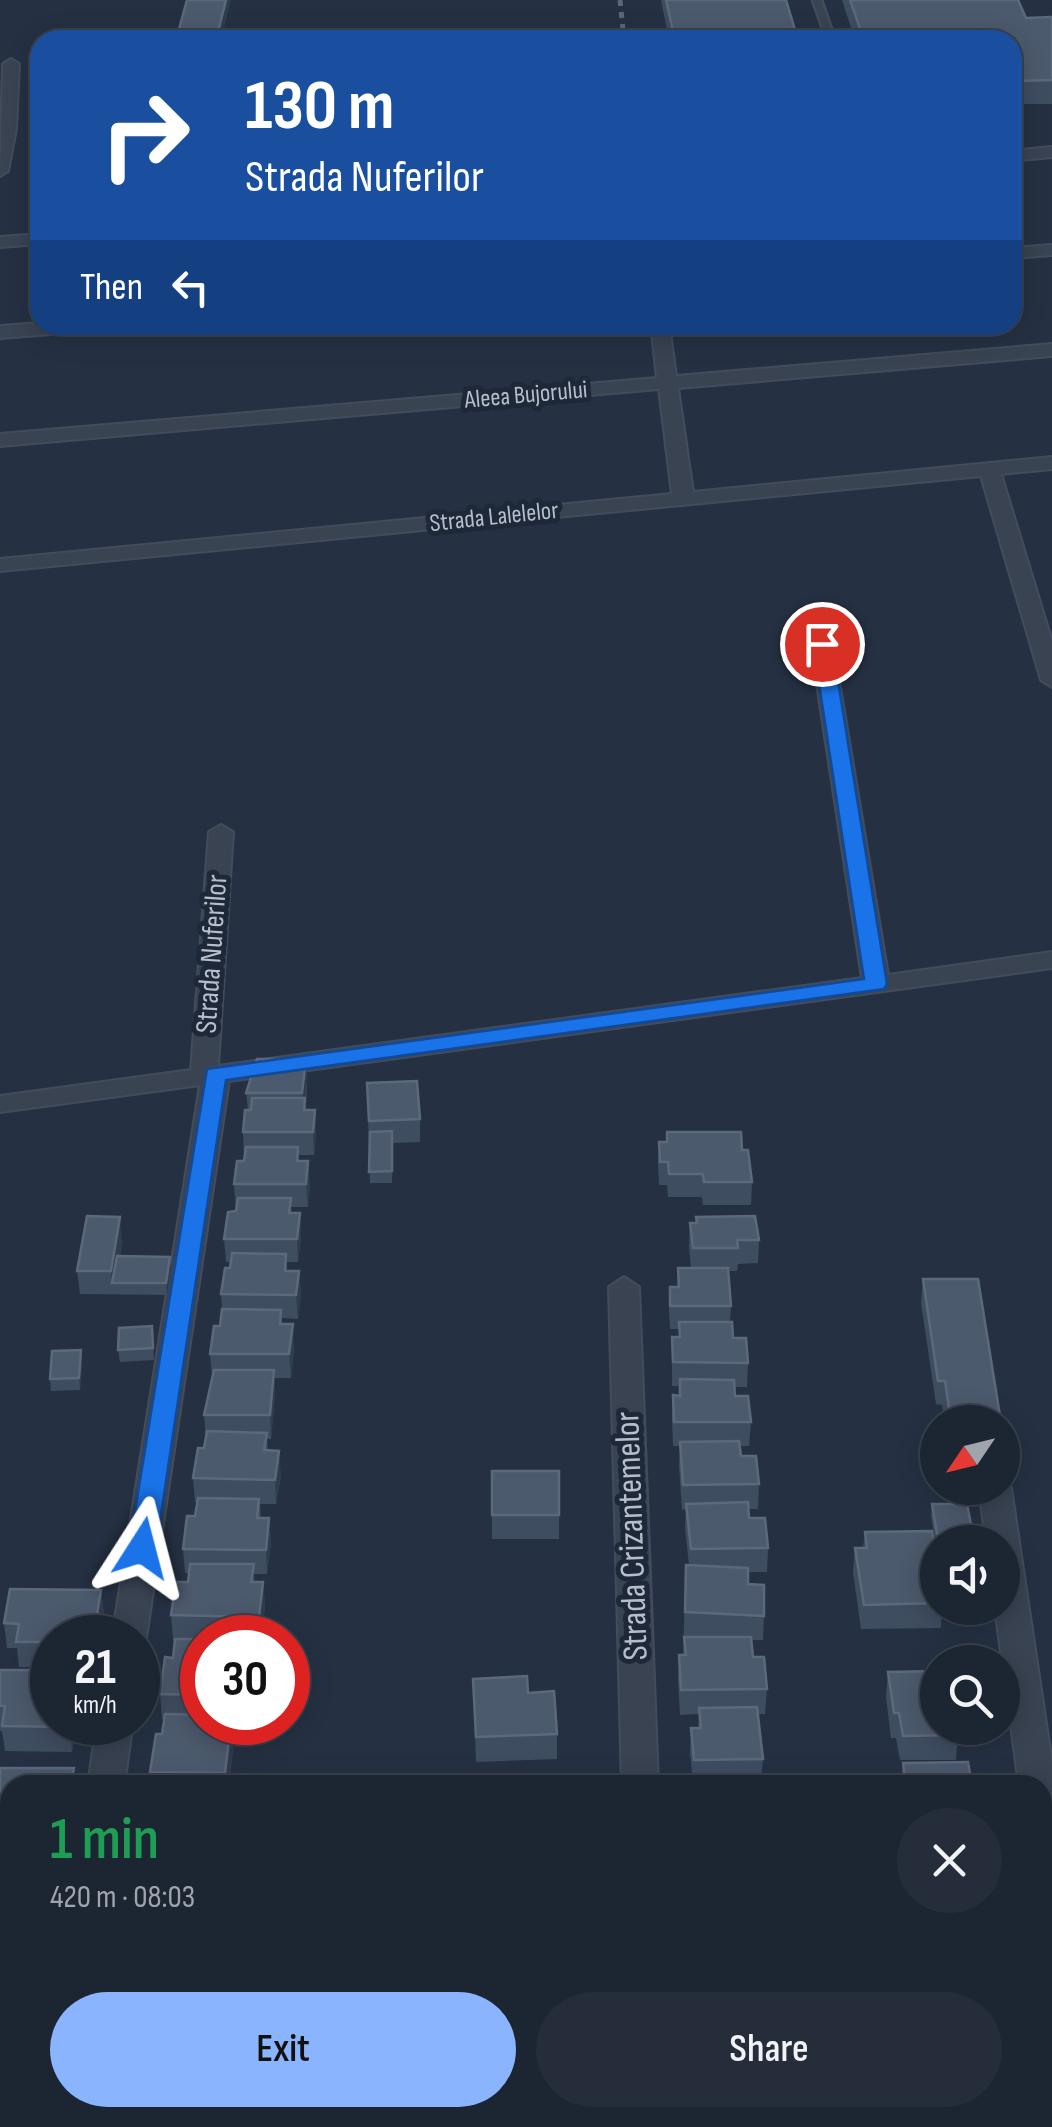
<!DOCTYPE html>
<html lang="en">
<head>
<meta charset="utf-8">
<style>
  :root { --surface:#1c2532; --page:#252d3a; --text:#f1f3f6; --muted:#a0a5ac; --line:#3a424d; --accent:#8ab4fe }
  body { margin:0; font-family:"Sofia Sans Condensed",sans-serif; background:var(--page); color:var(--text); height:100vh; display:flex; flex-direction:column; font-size:38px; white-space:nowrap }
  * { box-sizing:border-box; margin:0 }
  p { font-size:32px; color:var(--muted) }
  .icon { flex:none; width:55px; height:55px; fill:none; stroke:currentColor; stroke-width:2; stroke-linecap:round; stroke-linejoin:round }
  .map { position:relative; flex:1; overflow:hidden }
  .sheet { position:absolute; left:0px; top:1775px; width:1052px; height:352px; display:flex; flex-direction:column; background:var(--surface); border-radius:30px 30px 0 0; box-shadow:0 5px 25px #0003,0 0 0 2px var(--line) }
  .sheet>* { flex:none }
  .top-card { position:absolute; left:30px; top:30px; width:992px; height:305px; border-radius:30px; box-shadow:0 5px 25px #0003,0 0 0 2px var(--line); background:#1a4fa0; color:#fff; overflow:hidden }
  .needle { width:65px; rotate:235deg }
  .fabs { position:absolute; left:920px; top:1405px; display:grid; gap:20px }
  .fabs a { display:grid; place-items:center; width:100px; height:100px; border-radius:50%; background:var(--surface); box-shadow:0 5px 25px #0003,0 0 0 2px var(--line); font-size:50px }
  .speed { position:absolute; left:30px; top:1615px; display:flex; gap:20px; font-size:50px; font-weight:700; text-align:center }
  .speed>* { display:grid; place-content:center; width:130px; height:130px; border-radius:50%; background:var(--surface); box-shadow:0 5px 25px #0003,0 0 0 2px var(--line); line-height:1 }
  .speed small { font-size:25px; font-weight:400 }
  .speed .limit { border:15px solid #d22; background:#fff; color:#111 }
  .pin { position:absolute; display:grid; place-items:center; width:85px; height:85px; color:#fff; margin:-42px; border:5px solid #fff; border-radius:50%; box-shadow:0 2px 10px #0007 }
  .me { position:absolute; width:110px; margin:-55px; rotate:9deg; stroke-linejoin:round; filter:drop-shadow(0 0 8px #0008) }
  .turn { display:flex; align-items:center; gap:35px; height:210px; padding:0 50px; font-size:45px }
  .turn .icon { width:130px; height:130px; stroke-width:2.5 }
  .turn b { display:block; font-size:70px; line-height:85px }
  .then { display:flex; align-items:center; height:95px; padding:0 50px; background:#0003; gap:20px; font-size:38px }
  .round { display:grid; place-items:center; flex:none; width:105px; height:105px; border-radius:52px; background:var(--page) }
  .headline { display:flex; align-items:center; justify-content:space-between; height:170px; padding:0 50px }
  h1 { font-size:60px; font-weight:600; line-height:75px; color:#1e9e55 }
  .button { display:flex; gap:20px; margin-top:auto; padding:20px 50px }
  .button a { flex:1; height:115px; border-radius:60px; background:var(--accent); color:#111; font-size:40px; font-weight:600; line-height:115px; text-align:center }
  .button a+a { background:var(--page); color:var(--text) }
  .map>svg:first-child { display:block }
</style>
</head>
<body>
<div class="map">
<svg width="1052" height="2127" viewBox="0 0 1052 2127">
  <rect width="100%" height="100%" fill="#253143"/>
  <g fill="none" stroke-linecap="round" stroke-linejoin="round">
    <defs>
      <path id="lane" d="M813,0H821L835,40H827Z"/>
      <path id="street" d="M11,59L19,64L16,129L8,171L0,176L3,64Z
        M1052,147V157L1012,161V151Z
        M40,234V244L0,247V237Z
        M1052,245V255L1012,258V248Z
        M40,323V325H99L90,331L0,338V326Z
        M651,325H669L676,376L1052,344V356L678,388L693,492L1052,457V469L1001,474L1052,642V687L1041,680L981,476L0,571V559L672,494L659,389L0,446V434L657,378Z
        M822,638L833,645L888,975L1052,952V968L229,1081L146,1638L138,1648V1638H112L200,1085L0,1112V1096L191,1070L209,832L221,825L233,832L218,1066L862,978L811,645Z
        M624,1277L639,1287L658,1785H622L609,1287Z
        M1002,1479L1011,1488L1052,1764V1791L1042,1797V1785H1019L995,1608H1002V1542H986L979,1488H1002Z
        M97,1722H133L124,1785H88Z
        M1042,1810L1052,1813V1905L1042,1902Z
        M35,2118H75L73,2127H33Z
        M630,2118H670L671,2127H631Z"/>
    </defs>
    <use href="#lane" stroke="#434c5c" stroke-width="5"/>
    <use href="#street" stroke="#434c5c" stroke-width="4"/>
    <use href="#lane" fill="#394352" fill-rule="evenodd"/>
    <use href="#street" fill="#394352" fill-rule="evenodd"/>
    <path stroke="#5b677a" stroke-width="5" stroke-dasharray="6 6" stroke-linecap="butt" d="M620,0L624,40"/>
  </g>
  <path fill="#3f4d61" d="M661,0H786L798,40H669Z
    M842,0H1018L1026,18L1052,17V104H1012V40H855Z
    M306,1059L307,1082L306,1110H315L316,1133L314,1155H299V1161L310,1184L308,1207H291L292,1213H300L301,1237L298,1262H287V1271H299L301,1294L298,1319L282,1318V1324L294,1348L291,1378H274L275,1394L271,1439H267L268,1450L281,1475L276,1504H260L261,1518H269L271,1542L267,1574H254L255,1582H263L265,1607L261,1638H202V1722L234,1740L229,1785H151L150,1772L162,1734L164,1719H162L160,1694L173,1658L175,1640H173L171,1615L188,1582L189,1573H185L183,1549L195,1516L197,1502H195L193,1478L204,1448L206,1439L204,1415L212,1377L210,1354L220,1326L222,1310L221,1294L231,1262H226L224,1239L236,1211L234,1184L244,1161L243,1132L248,1110L246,1093Z
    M367,1083L420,1119V1142L393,1143L392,1183H370Z
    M667,1132L742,1150L752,1182L751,1205H703L702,1197H668L667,1185H659L658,1164L659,1142H666Z
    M696,1217L759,1240L758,1263L738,1264L737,1271H728L731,1306L730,1322L733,1338L748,1363L747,1387H734L735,1396L751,1422L749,1446H740L741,1456L759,1484L758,1509H748L749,1518L768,1548L767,1572H748V1584L764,1616L763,1640H752L753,1657L767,1689L765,1714H757L763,1759L761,1783L766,1785L693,1784L690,1753L691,1728H698L699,1714L680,1715L678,1679L679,1655H683L686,1565H689L685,1528L686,1509L682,1510L679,1466L680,1446H673L672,1419L673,1395L679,1396V1386H672V1337H679V1329H670L669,1311L670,1287H677L678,1268H691L689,1247L690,1223H696Z
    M122,1240L120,1256L170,1257L171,1269L167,1295L80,1294L77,1271Z
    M923,1279L1001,1422H945L942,1405L936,1404L921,1303Z
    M152,1326L154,1360L120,1362L118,1350Z
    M82,1362L80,1390L51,1391L50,1379Z
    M492,1471H559V1539H492Z
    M932,1504L973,1534L972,1542H938V1546H936L931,1516Z
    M865,1532L938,1550V1608H950V1610L942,1611L941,1628L861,1629L853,1572L855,1548H863Z
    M101,1590L104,1614L100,1638H52V1667H19L17,1648H7L4,1623Z
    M0,1670L52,1722H88V1729H76L72,1752L5,1751L2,1731H0Z
    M888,1672L938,1728H964L963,1734H958L956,1760H900L896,1738H891L886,1697Z
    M473,1679L528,1693L557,1734V1759L476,1762Z
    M903,1763L972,1785H900Z
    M0,1768L10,1785V1853H0Z
    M0,1871H10V1960H0Z
    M0,1983H10V2077H0Z
    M196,2118L195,2127H99L98,2121Z
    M702,2118H786V2127H703Z
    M870,2118H962L963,2127H871Z"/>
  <path fill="#2f3d50" d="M226,0H231L221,40H216Z
    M306,1059L307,1082L305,1100L306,1121L305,1133L302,1093Z
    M315,1110L316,1133L314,1155L313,1132Z
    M308,1161L310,1184L308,1207L306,1184Z
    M300,1213L301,1237L298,1262L297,1239Z
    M120,1217L122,1240L115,1283H112L111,1271Z
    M170,1257L171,1269L167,1295L166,1283Z
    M299,1271L301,1294L298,1319L296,1295Z
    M293,1324L294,1348L291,1378L289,1354Z
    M81,1350L82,1362L80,1390L79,1378Z
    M274,1370L275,1394L271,1439L270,1415Z
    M279,1451L281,1475L276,1504L275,1480Z
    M269,1518L271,1542L267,1574L266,1550Z
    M263,1582L265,1607L260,1638L259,1617Z
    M101,1590L104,1614L100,1638H98L96,1621Z
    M70,1722H76V1729L72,1752Z
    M231,1722H233L234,1740L229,1785H226L225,1773Z
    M15,2118H21V2127H14Z
    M191,2118H196L195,2127H191Z"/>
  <path fill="#4c5a6d" stroke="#5c697c" stroke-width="2.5" d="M187,0H226L216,40H176Z
    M666,0H786L798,40H675Z
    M850,0H1018L1026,18L1052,17V80L1012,81V40H864Z
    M257,1059H306L302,1093H246Z
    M417,1081L420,1119L369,1121L367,1083Z
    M252,1098H305L304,1110H315L313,1132H243L245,1110H251Z
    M392,1131V1171L369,1172L370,1132Z
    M667,1132H741L742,1150H748L752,1182H704L703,1174H669L668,1162H660L659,1142H667Z
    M246,1147H298L297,1161H308L306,1184H234L237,1161H244Z
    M238,1198H291L289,1213H300L297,1239H224L228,1212L236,1211Z
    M87,1216L120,1217L111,1271H77Z
    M755,1216L759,1240H737L738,1248H693L690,1223H697L696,1217Z
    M232,1253L286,1254L285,1271H299L296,1295L221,1294L225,1268H230Z
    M117,1256L170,1257L166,1283H112Z
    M678,1268H728L731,1306H670V1287H679Z
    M923,1279H978L1001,1422H951L945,1381H938Z
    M222,1309L281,1310L280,1324H293L289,1354H210L214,1326H220Z
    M679,1322H732L733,1338H746L748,1363L673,1362L672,1337H680Z
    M152,1326L153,1348L118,1350L119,1328Z
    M81,1350L79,1378L50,1379L52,1351Z
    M214,1370H274L270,1415H204Z
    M680,1379L734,1380L735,1396H748L751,1422H674L673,1395L680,1396Z
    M207,1431L267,1433L264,1450L279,1451L275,1480L193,1478L198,1448H204Z
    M739,1441L741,1456H756L759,1484L683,1485L680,1442Z
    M492,1471H559V1515H492Z
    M198,1498L259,1499L257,1518H269L266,1550L183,1549L187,1516H195Z
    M748,1502L749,1518H765L768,1548L691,1549L686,1504Z
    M932,1504H967L973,1534H937Z
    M932,1531L935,1550H938V1603L864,1605L855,1548H867L865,1532Z
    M190,1564H254L251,1582H263L259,1617L171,1615L176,1582H188Z
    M686,1565L748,1568V1584L764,1585V1616L685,1612Z
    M10,1589L101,1590L96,1621H85L83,1638H52V1642H16L19,1624L4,1623Z
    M684,1637H751L753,1657H764L767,1689L681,1690L679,1655H686Z
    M175,1639H202V1695L160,1694L165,1657L173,1658Z
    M0,1670H52V1722H70L69,1727L2,1726L5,1706H0Z
    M938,1671V1728H958L959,1735L903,1736L899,1713H894L888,1672Z
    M527,1676L528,1693L554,1691L557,1734L476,1737L473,1679Z
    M757,1707L763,1759L694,1760L691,1728H701L699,1708Z
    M165,1714L202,1715V1722H231L225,1773L150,1772L156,1734H162Z
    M968,1762L972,1785H906L903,1763Z
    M0,1768H74L71,1785H10V1828H0Z
    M701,1783L766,1784V1785H701Z
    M0,1871H10V1936H0Z
    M0,1983H10V2052H0Z
    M0,2098H10V2118H15L14,2127H0Z
    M99,2118H191L190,2121H98Z
    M874,2118H962L963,2127H875Z"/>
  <path fill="#1a73e8" stroke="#114b97" stroke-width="2.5" d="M822,639L832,644L887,984L884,989L226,1080L156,1548L142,1558L133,1555L129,1548L207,1069L864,979L813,644Z"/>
  <g text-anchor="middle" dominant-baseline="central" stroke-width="10" stroke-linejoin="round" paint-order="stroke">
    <g font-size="25" fill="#b6becc" stroke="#1e2838">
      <text transform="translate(526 395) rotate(-5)">Aleea Bujorului</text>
      <text transform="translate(494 517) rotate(-6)">Strada Lalelelor</text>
    </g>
    <g font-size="30" fill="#b6becc" stroke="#1e2838">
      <text transform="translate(212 954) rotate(-86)">Strada Nuferilor</text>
    </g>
    <g font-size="35" fill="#b6becc" stroke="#1e2838">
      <text transform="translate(632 1536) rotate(-92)">Strada Crizantemelor</text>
    </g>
  </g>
</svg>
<div class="fabs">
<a><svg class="needle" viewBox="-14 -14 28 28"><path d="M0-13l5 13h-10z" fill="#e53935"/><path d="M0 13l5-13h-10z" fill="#a0a5ac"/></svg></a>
<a><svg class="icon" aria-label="sound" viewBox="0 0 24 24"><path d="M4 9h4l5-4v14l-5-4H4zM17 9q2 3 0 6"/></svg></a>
<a><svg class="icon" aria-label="search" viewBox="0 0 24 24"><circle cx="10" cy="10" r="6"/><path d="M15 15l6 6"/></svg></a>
</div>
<div class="speed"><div>21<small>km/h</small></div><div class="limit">30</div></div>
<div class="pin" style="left:822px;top:644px;background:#d93025"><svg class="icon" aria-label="arrive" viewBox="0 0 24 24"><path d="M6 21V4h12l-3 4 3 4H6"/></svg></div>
<svg class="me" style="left:142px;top:1548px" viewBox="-20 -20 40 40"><path d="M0-17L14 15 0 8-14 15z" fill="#1a73e8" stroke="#fff" stroke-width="4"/></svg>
<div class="top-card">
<div class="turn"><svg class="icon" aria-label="right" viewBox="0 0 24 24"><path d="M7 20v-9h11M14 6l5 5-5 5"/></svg><div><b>130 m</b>Strada Nuferilor</div></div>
<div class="then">Then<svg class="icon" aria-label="left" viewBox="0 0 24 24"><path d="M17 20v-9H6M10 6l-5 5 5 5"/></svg></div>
</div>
<section class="sheet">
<div class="headline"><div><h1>1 min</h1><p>420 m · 08:03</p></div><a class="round"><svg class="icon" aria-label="close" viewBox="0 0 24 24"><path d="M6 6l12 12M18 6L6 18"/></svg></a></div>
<div class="button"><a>Exit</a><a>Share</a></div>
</section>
</div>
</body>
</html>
